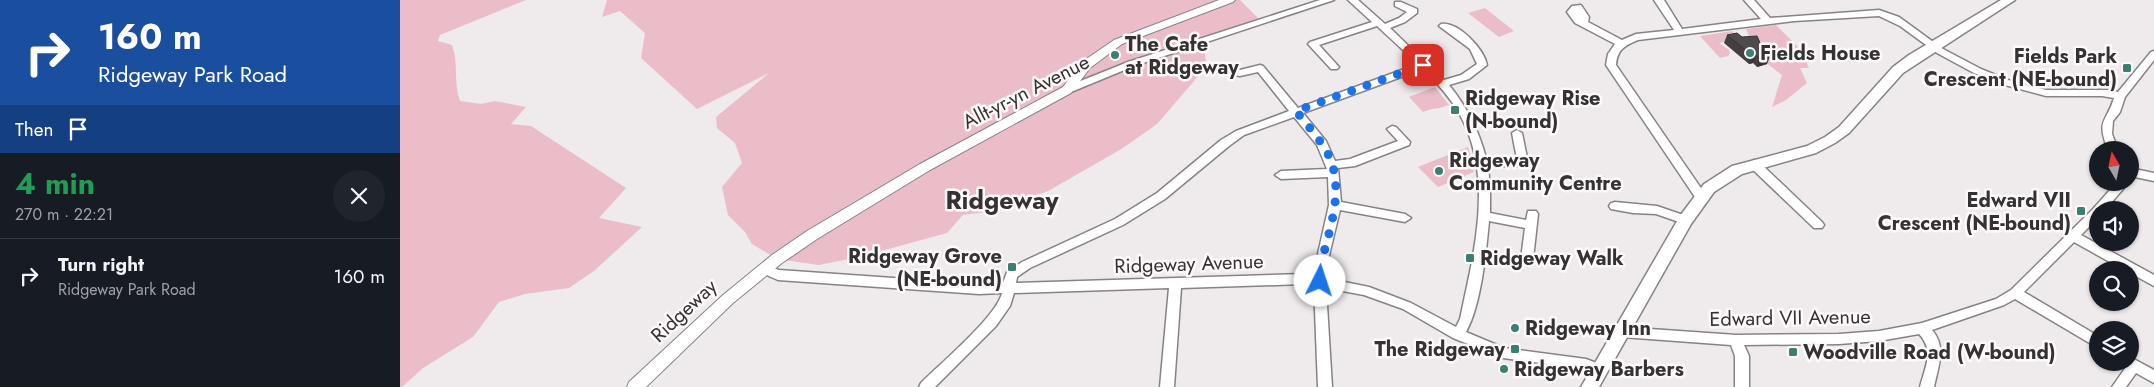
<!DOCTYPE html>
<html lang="en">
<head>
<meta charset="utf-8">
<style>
  :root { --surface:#171b24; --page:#20242c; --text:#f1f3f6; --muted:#9ea1a6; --line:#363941 }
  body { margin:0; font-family:Jost,sans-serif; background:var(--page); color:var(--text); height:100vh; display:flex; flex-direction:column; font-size:19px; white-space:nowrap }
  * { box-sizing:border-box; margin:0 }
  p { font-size:16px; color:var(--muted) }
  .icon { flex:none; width:28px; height:28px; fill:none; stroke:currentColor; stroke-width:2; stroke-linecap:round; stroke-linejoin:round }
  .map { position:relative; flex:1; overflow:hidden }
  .details { display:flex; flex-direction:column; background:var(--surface); width:400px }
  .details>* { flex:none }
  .guide { background:#1a4fa0; color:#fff; overflow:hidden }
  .needle { width:32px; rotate:351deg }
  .tools { position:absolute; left:1689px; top:141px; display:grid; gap:10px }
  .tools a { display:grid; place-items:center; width:50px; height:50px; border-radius:50%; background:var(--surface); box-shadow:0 1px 4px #0004; font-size:25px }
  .pin { position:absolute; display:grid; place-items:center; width:42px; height:42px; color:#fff; margin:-21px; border-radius:10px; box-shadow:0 2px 8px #0006 }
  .me { position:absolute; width:55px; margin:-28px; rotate:4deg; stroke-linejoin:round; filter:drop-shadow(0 0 4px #0008) }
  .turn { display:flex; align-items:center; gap:18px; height:105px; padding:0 15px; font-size:22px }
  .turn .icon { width:65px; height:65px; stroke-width:2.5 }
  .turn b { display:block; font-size:35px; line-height:42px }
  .then { display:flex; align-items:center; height:48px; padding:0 15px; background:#0003; gap:10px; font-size:19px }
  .round { display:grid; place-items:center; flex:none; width:52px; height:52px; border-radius:26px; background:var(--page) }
  .headline { display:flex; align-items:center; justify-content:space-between; height:85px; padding:0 15px }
  h1 { font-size:30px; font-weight:700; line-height:38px; color:#1e9e55 }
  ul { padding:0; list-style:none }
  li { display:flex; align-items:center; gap:15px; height:75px; padding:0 15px; border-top:1px solid var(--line) }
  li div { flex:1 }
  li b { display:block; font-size:19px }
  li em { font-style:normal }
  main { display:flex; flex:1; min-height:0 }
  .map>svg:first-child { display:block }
</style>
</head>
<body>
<main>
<section class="details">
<div class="guide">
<div class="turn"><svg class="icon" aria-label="right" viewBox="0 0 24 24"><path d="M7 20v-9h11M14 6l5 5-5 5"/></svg><div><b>160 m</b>Ridgeway Park Road</div></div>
<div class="then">Then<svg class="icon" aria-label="arrive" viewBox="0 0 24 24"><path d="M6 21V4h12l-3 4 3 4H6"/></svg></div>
</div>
<div class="headline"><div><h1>4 min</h1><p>270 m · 22:21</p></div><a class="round"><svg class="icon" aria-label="close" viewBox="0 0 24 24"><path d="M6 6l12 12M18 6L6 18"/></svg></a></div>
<ul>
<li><svg class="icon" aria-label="right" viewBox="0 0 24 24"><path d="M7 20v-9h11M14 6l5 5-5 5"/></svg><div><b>Turn right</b><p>Ridgeway Park Road</p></div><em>160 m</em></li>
</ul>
</section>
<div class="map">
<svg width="1754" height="387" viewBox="0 0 1754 387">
  <rect width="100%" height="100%" fill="#efeaec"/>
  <path fill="#ebbdc9" d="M0,0H126L40,35L38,41L52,45C59,64 53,81 60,101L81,104L95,101L126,107L111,124L131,126L226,188L199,218L242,227L194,271L169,288L125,294L99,302L73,337L23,368L2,387H0Z
    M207,0H840L861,21L803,40L806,62L795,80L757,124L723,148L650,190L602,210L563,215L547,233L459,257L419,265L377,259L352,244L345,232L328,215L322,187L342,163L335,143L317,128L316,117L369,73L297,109L241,58L245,33L220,11L202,17Z
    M1085,8L1114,31L1099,37L1068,13Z
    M1376,25L1400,49L1409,50L1413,55H1403L1409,68H1400L1407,83L1386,100L1372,107L1382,75L1365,62L1351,41L1346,29Z
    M1333,31L1334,35L1332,40L1319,43L1329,50L1330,53L1328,56L1320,58L1300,36Z
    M1035,87L1049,105C1039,109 1032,108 1023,112L1009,97Z
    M1068,147L1074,172L1038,187L1018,167Z"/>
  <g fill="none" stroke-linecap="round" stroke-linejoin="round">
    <defs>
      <path id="minor" d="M920,0H934L734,66L671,92H663L662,90L663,88L728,62Z
        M948,0H958L985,24L999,18L1007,12L995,6V2H1001L1017,9V13L1005,22L990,28L1044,80L1061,75L1077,64L1070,49L1039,26L1041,24C1058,21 1084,49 1087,65L1069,79L1049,85C1067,107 1079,131 1086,158L1117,159L1112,133L1117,130L1122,133L1128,163L1127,166H1088L1090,189V213L1126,220L1128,211H1136L1138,214L1133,259L1131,262H1123L1121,259L1125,228L1089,221C1086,253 1081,305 1066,332L1104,348L1186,359L1204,366L1206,370L1204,374L1199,376L1184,369L1103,358L1053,338L1003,309L964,295L926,288L932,387H918L914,285L905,284L781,288L774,387H760L769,288L614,293L610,306L596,326L535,387H519L521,383C540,364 597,316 602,293L579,294L378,280L360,272L358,269L360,266L364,264L379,270L579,284L603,283L607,272L622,262L715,219L757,193L821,140L836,131L889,111L858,72L840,76L827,74L825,72L827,70H840L860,65L863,66L898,108L1018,64L977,26L919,45L939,67L937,69H931L908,44L910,42L972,22ZM1023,69C1036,82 1049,96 1059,113C1095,177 1074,252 1060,319L1056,327L1011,303L969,287L925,278V272L940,210L1005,222L1011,218L1005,214L941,202L938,168L955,166L1009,145L1010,142L996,127L992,126L987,129L998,141L950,159L935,161L926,141L903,113ZM894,117L917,145L927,169L881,171L875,175L881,179L928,177L929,205L913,276L905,274L616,283L617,277L630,268L723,225L765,199L829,146L844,135Z
        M1254,0H1264L1282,29L1361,19L1344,0H1354L1370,18L1479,10L1499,17L1543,49L1581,69L1608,80L1646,90H1710L1718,92L1751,52L1754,51V60L1725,97L1720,112L1713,121L1712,134L1718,150H1708C1696,119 1706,124 1714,98L1702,96H1646L1601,84L1574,73L1537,53L1500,26L1479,16L1394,21L1238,40C1225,45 1217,50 1216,65L1305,194L1307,197L1305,200H1297L1206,65L1208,54L1215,44L1175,23L1167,12L1172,6L1181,5L1189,17L1188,22L1222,40L1236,34L1274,30Z
        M1354,160L1358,161L1422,222L1424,225L1422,228H1414L1350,167L1349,164Z
        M1730,168L1754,173V181L1730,176Z
        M1717,182H1729L1705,210H1698V218L1681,235L1754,275V286L1730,273V270H1724L1674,242L1624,292L1698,336V348L1615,299L1604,305L1532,330C1547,347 1538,367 1534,387H1520C1525,367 1535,351 1519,334L1479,341L1439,344L1344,345L1349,356V387H1335V356L1331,345L1222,337L1217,336L1216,332L1217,328L1222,327L1336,335L1439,334L1479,331L1522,323L1596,299L1611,290L1693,209Z
        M1215,202L1257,206L1289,217L1291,220L1289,223L1285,224L1256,214L1233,213L1211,209L1209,206L1211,203Z
        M1730,357L1754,370V383L1736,373L1726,387H1712L1726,367L1723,362H1730Z"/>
      <path id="tertiary" d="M819,0H835L833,2L722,44L690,68L671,93L530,170L417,239L382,263L333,303L246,387H227L229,382L323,295L372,255L407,231L520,164L663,87L682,62L714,40Z"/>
      <path id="secondary" d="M1601,0H1615L1503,73L1449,133L1435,143L1416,153L1342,174L1314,192L1291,224L1199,387H1181L1280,216L1304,184L1332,166L1407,146L1425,137L1439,127L1493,67L1509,55Z"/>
    </defs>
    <use href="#minor" stroke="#878384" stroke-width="3"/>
    <use href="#tertiary" stroke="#878384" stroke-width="2"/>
    <use href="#secondary" stroke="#878384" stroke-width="3"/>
    <use href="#minor" fill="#fff" fill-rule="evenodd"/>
    <use href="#tertiary" fill="#fff" fill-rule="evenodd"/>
    <use href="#secondary" fill="#fff" fill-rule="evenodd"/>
  </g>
  <path fill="#444041" d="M1327,35L1342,37L1361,45L1367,64L1357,67L1353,63L1349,64L1324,43Z"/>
  <path fill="#373435" d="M1369,52L1367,57L1370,56L1367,64L1357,67L1360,59Z
    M1356,55L1353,63L1349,64L1353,56Z"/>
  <path fill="#4f4b4c" stroke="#373435" d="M1337,33L1342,37L1357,36L1361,45L1369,52L1367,54L1370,56L1360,59L1356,55L1353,56L1327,35Z"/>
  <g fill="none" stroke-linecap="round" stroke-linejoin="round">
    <path stroke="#1a73e8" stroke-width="9" stroke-dasharray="0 16.2" d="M920,281L919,272C927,236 945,195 930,158C922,141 908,126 896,111L1023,65"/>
  </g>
  <g fill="#3b7f72" stroke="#fdf8f9" stroke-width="2">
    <circle cx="1350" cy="53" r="5"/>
    <circle cx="715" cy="55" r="5"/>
    <rect x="1722" y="63" width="10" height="10" rx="2.5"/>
    <rect x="1050" y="105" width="10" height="10" rx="2.5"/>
    <circle cx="1039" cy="171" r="5"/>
    <rect x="1676" y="206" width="10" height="10" rx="2.5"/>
    <rect x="1065" y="253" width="10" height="10" rx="2.5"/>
    <rect x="607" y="262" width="10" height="10" rx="2.5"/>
    <circle cx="1115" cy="328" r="5"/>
    <rect x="1110" y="344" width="10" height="10" rx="2.5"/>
    <rect x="1388" y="347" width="10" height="10" rx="2.5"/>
    <circle cx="1104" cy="369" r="5"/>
  </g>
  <g text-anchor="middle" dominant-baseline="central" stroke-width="5" stroke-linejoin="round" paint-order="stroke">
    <g font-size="20" font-weight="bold" fill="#343232" stroke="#fdf8f9" text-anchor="start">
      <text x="725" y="44">The Cafe<tspan x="725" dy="23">at Ridgeway</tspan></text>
      <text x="1360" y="53">Fields House</text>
      <text x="1717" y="56" text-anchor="end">Fields Park<tspan x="1717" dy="23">Crescent (NE-bound)</tspan></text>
      <text x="1065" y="98">Ridgeway Rise<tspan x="1065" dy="23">(N-bound)</tspan></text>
      <text x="1049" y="160">Ridgeway<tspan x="1049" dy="23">Community Centre</tspan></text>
      <text x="1671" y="200" text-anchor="end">Edward VII<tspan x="1671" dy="23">Crescent (NE-bound)</tspan></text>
      <text x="602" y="256" text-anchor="end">Ridgeway Grove<tspan x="602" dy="23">(NE-bound)</tspan></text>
      <text x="1080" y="258">Ridgeway Walk</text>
      <text x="1125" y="328">Ridgeway Inn</text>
      <text x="1105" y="349" text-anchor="end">The Ridgeway</text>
      <text x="1403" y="352">Woodville Road (W-bound)</text>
      <text x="1114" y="369">Ridgeway Barbers</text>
    </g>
    <g font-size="20" fill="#343232" stroke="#fdf8f9">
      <text transform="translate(626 92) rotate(-27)">Allt-yr-yn Avenue</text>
      <text transform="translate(789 264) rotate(-2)">Ridgeway Avenue</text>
      <text transform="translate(284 311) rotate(-43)">Ridgeway</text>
      <text transform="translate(1390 318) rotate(-1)">Edward VII Avenue</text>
    </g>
    <g font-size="25" font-weight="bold" fill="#343232" stroke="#fdf8f9">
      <text x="602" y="200">Ridgeway</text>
    </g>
  </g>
</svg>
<div class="tools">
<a><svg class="needle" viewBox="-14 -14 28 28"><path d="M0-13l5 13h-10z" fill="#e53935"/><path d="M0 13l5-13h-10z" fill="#9ea1a6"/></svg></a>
<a><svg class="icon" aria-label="sound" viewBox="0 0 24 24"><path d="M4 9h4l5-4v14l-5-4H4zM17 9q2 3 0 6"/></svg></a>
<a><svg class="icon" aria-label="search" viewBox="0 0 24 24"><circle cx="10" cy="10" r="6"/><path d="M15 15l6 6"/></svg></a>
<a><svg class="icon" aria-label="layers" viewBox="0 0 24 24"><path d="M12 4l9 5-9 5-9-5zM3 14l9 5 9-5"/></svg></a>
</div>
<div class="pin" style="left:1023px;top:65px;background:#d93025"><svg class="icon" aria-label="arrive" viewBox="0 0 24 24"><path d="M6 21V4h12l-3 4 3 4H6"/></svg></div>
<svg class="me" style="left:920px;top:281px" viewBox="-20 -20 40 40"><circle r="19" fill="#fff"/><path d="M0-13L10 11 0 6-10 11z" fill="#1a73e8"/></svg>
</div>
</main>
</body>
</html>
